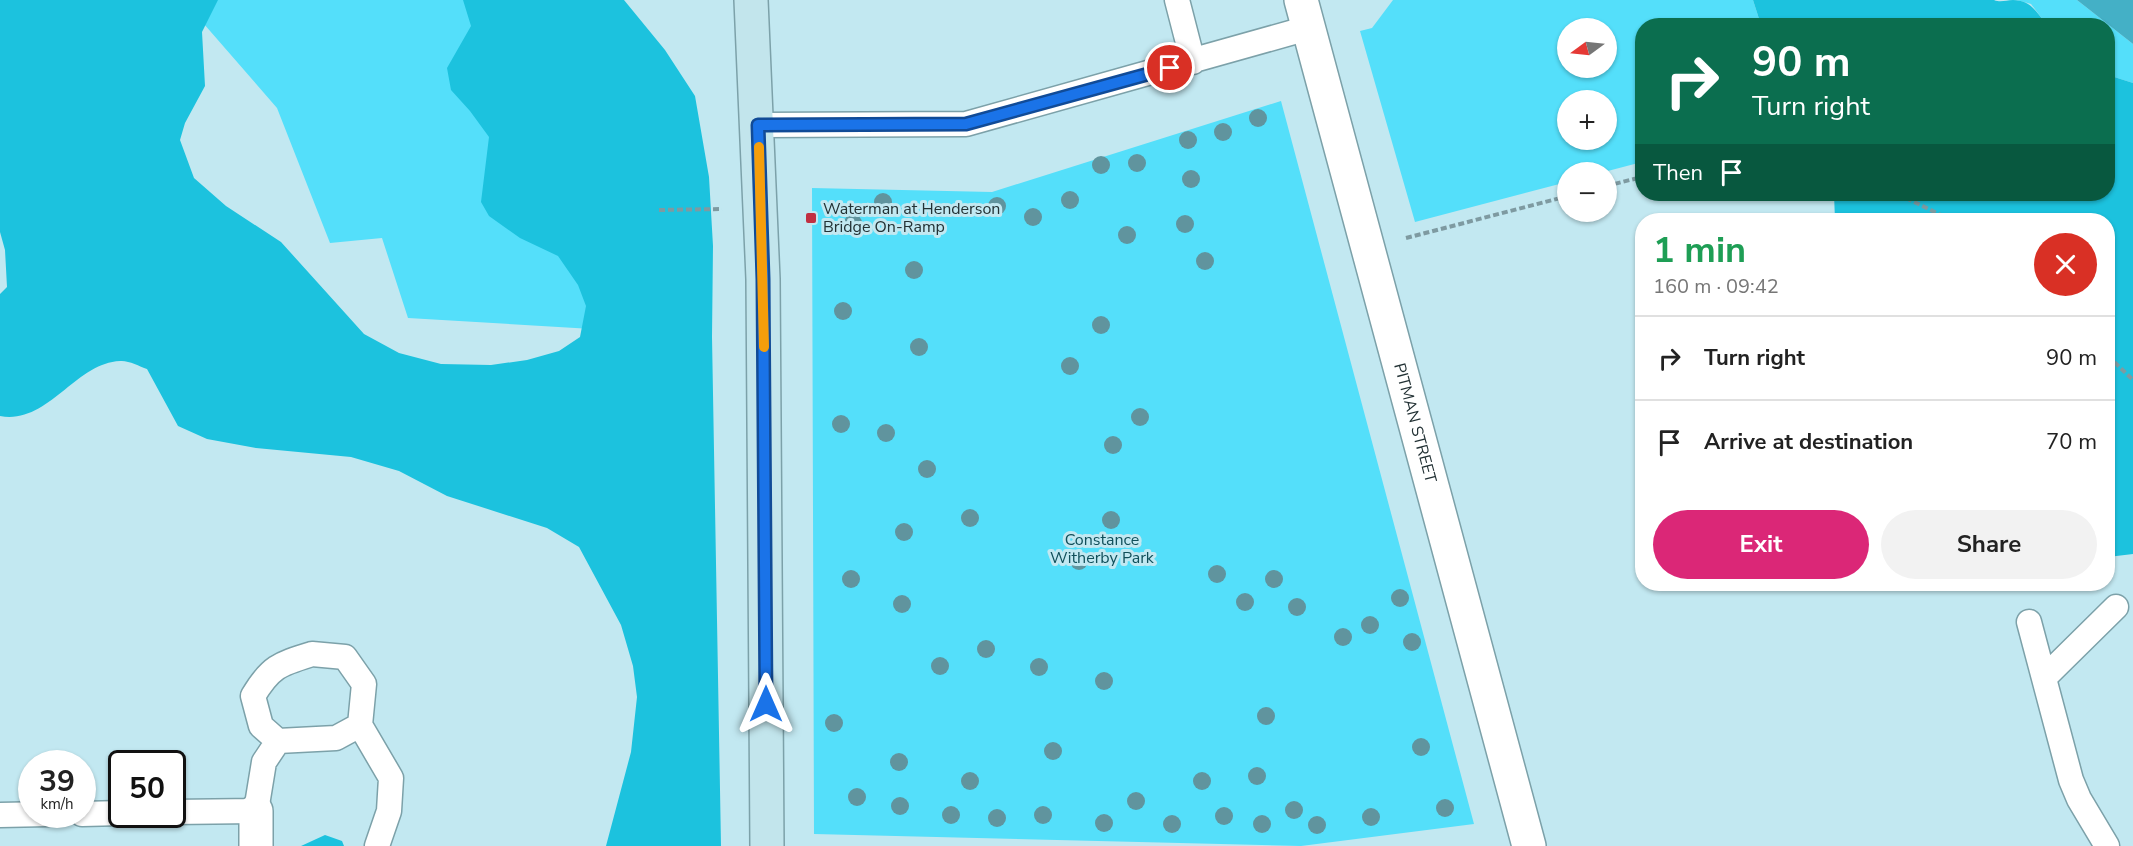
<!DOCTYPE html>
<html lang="en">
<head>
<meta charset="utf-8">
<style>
  :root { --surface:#fff; --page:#f2f2f2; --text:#222; --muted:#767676; --line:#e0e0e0; --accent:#db2777 }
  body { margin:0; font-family:"Nunito Sans",sans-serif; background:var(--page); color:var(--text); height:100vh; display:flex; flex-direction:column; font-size:22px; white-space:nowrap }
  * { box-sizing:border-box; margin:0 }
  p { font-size:20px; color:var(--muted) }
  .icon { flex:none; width:33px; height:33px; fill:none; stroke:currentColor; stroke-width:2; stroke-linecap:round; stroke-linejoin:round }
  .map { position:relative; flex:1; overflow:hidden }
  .details { position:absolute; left:1635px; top:213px; width:480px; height:378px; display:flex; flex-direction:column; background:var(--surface); border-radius:24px; box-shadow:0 2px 4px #0004 }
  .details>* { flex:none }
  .banner { position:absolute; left:1635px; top:18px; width:480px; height:183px; border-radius:24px; box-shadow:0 2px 4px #0004; background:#0b6e4f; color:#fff; overflow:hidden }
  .needle { width:39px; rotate:255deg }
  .buttons { position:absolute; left:1557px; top:18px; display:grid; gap:12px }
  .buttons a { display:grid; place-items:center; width:60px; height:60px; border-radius:50%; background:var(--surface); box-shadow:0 2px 4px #0004; font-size:30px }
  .speed { position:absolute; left:18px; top:750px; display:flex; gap:12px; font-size:30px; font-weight:700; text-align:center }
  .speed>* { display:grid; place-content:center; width:78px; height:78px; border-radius:50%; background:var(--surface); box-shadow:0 2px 4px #0004; line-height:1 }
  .speed small { font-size:15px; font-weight:400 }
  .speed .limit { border:3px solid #111; border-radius:9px; background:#fff; color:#111 }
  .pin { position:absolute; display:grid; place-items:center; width:51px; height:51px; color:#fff; margin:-26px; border:3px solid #fff; border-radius:50%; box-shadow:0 2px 6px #0007 }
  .me { position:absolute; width:66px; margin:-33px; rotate:0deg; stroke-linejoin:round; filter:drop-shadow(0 0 4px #0008) }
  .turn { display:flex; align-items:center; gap:21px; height:126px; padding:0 18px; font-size:27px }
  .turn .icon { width:78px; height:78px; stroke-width:2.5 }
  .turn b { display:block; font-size:42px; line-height:51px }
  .then { display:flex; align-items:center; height:57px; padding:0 18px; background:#0003; gap:12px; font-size:22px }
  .round { display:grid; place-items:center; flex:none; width:63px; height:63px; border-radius:32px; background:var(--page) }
  .overview { display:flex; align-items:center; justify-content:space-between; height:102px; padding:0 18px }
  h1 { font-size:36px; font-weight:700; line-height:45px; color:#1e9e55 }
  .action { display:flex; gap:12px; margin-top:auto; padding:12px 18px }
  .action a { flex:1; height:69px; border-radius:36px; background:var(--accent); color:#fff; font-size:24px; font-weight:700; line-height:69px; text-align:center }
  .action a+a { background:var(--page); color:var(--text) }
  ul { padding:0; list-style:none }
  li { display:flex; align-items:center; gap:18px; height:84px; padding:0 18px; border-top:2px solid var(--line) }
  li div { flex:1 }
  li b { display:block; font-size:22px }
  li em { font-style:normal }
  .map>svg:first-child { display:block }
</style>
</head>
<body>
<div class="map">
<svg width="2133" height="846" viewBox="0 0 2133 846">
  <rect width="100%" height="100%" fill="#c2e8f1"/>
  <path fill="#54dffa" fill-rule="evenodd" d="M148,0H571L659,333L408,318L382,238L330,243L277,108L197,16Z
    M1393,0H1753L1761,25L1642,26V162L1604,172H1568L1567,182L1415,222L1360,31L1372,28ZM1568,28H1606V68H1568ZM1568,100H1606V140H1568Z
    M2017,0H2077L2133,44V83L2108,75V26L2047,25L2031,4Z
    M1281,101L1474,824L1301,846L814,834L812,188L992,192Z"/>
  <path fill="#1cc2de" d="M0,0H218L202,32L205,86L185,123L180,140L194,178L226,206L281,242L364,334L399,353L441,364L491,365L527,360L559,351L580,337L586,306L578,285L558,256L520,238L489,216L481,202L489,137L470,111L451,90L447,68L471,26L463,0H624L665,50L695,96L709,177L713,246L712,337L721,846H606L631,752L637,697L633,666L621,625L579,547L547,528L447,496L399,471L351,457L256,448L207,439L178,426L147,369C139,366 128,360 120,361C75,363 48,425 0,416V294L7,287L5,250L0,232Z
    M1753,0H1994C2001,3 2006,0 2013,0C2031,0 2037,13 2047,25H1761Z
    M2108,75L2133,83V554L2108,557V220H1835L1834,194H2108Z
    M325,835L342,841L344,846H301Z"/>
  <path fill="#44b0c6" d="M2077,0H2133V44Z"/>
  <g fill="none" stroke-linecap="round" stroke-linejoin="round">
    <defs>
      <path id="lane" d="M1177,0L1193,62
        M758,125L966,124L1308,28
        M2029,622L2071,780L2079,799L2107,846
        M312,654L345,657L364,684L360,725L336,738L278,741L261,726L253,696C271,666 280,664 312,654Z
        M2044,678L2116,607
        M360,725L391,778L389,811L377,846
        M172,812L256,811L264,762L278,741
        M82,814L122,813
        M0,815L48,814"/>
      <g id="street">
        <path id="s1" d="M1301,0L1529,846"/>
        <path d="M256,811V846"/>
      </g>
      <path id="secondary" d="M751,0L763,279L767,846"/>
    </defs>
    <use href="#lane" stroke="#7ca1a9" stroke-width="27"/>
    <use href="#street" stroke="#7ca1a9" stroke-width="36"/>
    <use href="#secondary" stroke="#7ca1a9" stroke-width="36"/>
    <path stroke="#7e9aa1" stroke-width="4" stroke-dasharray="6 3" stroke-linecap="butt" d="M1606,186L1642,177
      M1898,194L1951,220
      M659,210L722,209
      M1406,238L1568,196
      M2108,356L2133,380"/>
    <use href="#lane" stroke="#fff" stroke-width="24"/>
    <use href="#street" stroke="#fff" stroke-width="33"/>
    <use href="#secondary" stroke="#c2e5ec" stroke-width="33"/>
  </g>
  <g fill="#60949e">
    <circle cx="1258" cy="118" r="9"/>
    <circle cx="1223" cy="132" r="9"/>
    <circle cx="1188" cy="140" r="9"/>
    <circle cx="1137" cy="163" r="9"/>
    <circle cx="1101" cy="165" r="9"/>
    <circle cx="1191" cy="179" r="9"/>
    <circle cx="1070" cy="200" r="9"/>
    <circle cx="883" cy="202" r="9"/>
    <circle cx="997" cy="206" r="9"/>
    <circle cx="1033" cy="217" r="9"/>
    <circle cx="853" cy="223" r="9"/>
    <circle cx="1185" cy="224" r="9"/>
    <circle cx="1127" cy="235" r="9"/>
    <circle cx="1205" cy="261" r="9"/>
    <circle cx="914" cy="270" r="9"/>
    <circle cx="843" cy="311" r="9"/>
    <circle cx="1101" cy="325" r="9"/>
    <circle cx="919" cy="347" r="9"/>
    <circle cx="1070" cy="366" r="9"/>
    <circle cx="1140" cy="417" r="9"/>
    <circle cx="841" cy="424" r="9"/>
    <circle cx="886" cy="433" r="9"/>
    <circle cx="1113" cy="445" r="9"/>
    <circle cx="927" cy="469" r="9"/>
    <circle cx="970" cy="518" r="9"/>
    <circle cx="1111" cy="520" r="9"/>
    <circle cx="904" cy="532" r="9"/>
    <circle cx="1079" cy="561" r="9"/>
    <circle cx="1217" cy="574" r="9"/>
    <circle cx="851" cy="579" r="9"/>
    <circle cx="1274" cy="579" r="9"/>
    <circle cx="1400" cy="598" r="9"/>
    <circle cx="1245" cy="602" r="9"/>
    <circle cx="902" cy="604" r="9"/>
    <circle cx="1297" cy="607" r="9"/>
    <circle cx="1370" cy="625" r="9"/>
    <circle cx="1343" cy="637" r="9"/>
    <circle cx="1412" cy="642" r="9"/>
    <circle cx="986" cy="649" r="9"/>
    <circle cx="940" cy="666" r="9"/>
    <circle cx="1039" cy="667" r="9"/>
    <circle cx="1104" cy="681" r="9"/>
    <circle cx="1266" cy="716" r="9"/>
    <circle cx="834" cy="723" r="9"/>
    <circle cx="1421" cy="747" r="9"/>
    <circle cx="1053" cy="751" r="9"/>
    <circle cx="899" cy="762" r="9"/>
    <circle cx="1257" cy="776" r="9"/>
    <circle cx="970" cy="781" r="9"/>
    <circle cx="1202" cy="781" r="9"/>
    <circle cx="857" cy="797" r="9"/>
    <circle cx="1136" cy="801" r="9"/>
    <circle cx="900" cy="806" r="9"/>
    <circle cx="1445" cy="808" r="9"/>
    <circle cx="1294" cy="810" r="9"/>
    <circle cx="951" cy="815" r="9"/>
    <circle cx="1043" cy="815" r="9"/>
    <circle cx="1224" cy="816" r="9"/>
    <circle cx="1371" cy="817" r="9"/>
    <circle cx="997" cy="818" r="9"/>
    <circle cx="1104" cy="823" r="9"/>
    <circle cx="1172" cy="824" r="9"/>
    <circle cx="1262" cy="824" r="9"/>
    <circle cx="1317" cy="825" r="9"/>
  </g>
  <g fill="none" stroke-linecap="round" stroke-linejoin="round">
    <defs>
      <path id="route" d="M766,704L763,279L758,125L966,124L1170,68"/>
    </defs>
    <use href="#route" stroke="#114b97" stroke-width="15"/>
    <use href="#route" stroke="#1a73e8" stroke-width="10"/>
    <path stroke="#f59e0b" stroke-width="10" d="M759,147L764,347"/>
  </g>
  <rect fill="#c02f41" stroke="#c2e8f1" stroke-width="2" x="805" y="212" width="12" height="12" rx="3"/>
  <g text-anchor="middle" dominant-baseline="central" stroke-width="6" stroke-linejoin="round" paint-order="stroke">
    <g font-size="16" fill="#223134" stroke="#c2e8f1" text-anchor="start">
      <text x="823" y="209">Waterman at Henderson<tspan x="823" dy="18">Bridge On-Ramp</tspan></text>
    </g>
    <g font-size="16" fill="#223134" stroke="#c2e8f1">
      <text stroke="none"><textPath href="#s1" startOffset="438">PITMAN STREET</textPath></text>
    </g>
    <g font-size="16" fill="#104f5a" stroke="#c2e8f1">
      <text x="1102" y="540">Constance<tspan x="1102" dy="18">Witherby Park</tspan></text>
    </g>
  </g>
</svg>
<div class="buttons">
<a><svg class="needle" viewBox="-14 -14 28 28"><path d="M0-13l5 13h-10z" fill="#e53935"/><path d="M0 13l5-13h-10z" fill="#767676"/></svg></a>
<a>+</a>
<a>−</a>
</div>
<div class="speed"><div>39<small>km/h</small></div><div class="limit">50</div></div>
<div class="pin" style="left:1170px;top:68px;background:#d93025"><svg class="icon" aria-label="arrive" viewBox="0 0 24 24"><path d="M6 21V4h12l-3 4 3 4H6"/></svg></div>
<svg class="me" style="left:766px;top:704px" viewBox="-20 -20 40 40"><path d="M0-17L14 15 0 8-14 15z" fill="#1a73e8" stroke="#fff" stroke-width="4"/></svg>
<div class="banner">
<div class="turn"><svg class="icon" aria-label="right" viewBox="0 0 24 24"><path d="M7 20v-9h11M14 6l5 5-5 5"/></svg><div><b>90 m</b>Turn right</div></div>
<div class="then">Then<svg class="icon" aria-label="arrive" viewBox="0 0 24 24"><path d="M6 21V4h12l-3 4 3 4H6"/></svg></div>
</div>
<section class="details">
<div class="overview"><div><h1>1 min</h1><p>160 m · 09:42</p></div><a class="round" style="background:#d93025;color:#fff"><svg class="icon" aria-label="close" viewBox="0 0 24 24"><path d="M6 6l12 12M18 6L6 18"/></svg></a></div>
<ul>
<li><svg class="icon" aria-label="right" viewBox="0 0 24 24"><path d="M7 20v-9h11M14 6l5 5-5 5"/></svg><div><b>Turn right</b></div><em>90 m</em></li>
<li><svg class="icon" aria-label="arrive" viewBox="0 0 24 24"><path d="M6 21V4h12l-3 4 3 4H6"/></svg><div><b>Arrive at destination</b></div><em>70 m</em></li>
</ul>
<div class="action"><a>Exit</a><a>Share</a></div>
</section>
</div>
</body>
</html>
